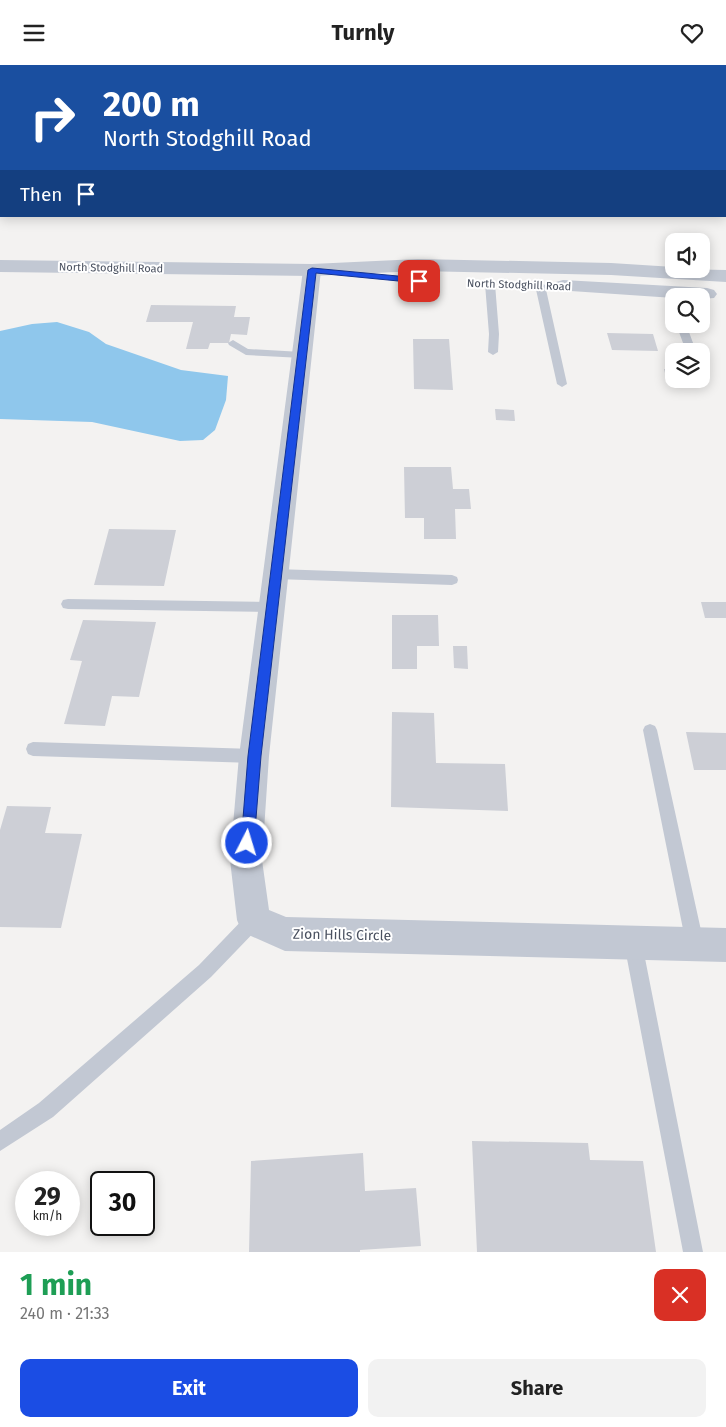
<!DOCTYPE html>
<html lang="en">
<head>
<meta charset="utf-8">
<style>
  :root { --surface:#fff; --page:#f2f2f2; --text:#222; --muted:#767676; --accent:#1b4de4 }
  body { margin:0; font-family:"Fira Sans",sans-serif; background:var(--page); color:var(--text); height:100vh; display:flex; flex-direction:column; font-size:19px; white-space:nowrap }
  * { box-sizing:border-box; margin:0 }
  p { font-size:16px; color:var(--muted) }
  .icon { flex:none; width:28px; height:28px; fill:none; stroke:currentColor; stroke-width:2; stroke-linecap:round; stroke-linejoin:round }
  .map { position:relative; height:1187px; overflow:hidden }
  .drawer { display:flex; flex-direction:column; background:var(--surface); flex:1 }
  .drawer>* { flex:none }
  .guide { position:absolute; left:0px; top:0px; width:726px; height:152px; box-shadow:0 2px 12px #0003; background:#1a4fa0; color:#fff; overflow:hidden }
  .fabs { position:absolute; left:665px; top:168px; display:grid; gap:10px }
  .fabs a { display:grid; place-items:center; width:45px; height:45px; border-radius:10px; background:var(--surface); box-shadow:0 2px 12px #0003; font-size:25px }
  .speed { position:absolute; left:15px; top:1106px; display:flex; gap:10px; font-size:25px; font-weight:700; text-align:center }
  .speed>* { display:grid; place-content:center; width:65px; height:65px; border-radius:50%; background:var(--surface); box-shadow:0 2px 12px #0003; line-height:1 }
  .speed small { font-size:12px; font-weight:400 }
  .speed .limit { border:2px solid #111; border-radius:8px; background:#fff; color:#111 }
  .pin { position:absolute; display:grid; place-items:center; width:42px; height:42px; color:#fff; margin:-21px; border-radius:10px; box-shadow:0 2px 8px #0006 }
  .me { position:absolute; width:55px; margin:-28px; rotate:5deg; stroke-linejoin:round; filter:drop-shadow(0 0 4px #0008) }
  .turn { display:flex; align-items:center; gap:18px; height:105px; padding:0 20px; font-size:22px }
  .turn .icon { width:65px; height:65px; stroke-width:2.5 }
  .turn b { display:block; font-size:35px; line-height:42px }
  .then { display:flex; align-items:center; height:48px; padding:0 20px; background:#0003; gap:10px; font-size:19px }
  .round { display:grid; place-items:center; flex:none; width:52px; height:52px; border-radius:10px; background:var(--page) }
  .head { display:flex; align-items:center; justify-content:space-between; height:85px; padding:0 20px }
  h1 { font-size:30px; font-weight:700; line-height:38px; color:#1e9e55 }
  .action { display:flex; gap:10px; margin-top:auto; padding:10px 20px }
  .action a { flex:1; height:58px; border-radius:10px; background:var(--accent); color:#fff; font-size:20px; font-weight:700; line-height:58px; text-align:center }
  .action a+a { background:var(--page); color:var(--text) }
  header { display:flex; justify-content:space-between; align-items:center; height:65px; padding:0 20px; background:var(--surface); font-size:22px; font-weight:700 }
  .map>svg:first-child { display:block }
</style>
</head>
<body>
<header><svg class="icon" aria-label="menu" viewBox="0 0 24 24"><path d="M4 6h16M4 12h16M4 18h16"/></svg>Turnly<svg class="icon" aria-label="heart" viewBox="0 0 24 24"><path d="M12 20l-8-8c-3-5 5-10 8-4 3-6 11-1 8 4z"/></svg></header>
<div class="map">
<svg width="726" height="1187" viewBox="0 0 726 1187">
  <rect width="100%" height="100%" fill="#f3f2f1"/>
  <path fill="#8fc7ec" d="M57,257L89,267L106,279L181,305L228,311L226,335L215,365L203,375L180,376L92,357L0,354V266L32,259Z"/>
  <path fill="#cdcfd6" d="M151,240L236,241L234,252H250L247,270L231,269L229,278H210L208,284H186L193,257H146Z
    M607,268L653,269L658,286L612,285Z
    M413,274H449L453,325L414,324Z
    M664,304L674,305V314H680L682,321L668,320Z
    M495,344L514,345L515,356L496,355Z
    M404,402H451L453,424H469L471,444H455L456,474H424V453H405Z
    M109,464L176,465L164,521L94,520Z
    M701,537H726V553H705Z
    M392,550H438L439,581H417V604H392Z
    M83,555L156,557L139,632L112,631L105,661L64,659L82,596L70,595Z
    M453,581H467L468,604L454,603Z
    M392,647L434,648L436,698L505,699L508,746L391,742Z
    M686,667L726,668V705H694Z
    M7,741L51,742L45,768L82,769L61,863L0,862V765Z
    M472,1076L588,1078L590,1095L643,1096L656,1187H477Z
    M363,1088L365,1126L416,1123L421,1181L360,1185V1187H249L251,1096Z"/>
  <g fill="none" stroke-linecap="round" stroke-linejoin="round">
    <path fill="#c2c8d3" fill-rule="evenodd" d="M490,216L495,219L499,269L498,287L493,290L488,287L489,269L485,219Z
      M540,217L545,220L567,319L562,322L557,319L535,220Z
      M676,259H686L696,286H686Z
      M233,275L248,284L302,287L307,290L302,293L246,290L229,280L228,278Z
      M276,504L452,510L457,512L458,515L457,518L452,520L276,514L271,512L270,509L271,506Z
      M68,534L272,537L277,538L279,542L277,546L272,547L68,544L63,543L61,539L63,535Z
      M650,659L655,661L657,665L704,879L701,885L695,888L689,885L686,879L643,665L645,661Z
      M33,677L254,684L259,686L261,691L259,696L254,698L33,691L28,689L26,684L28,679Z
      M254,847L260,849L262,855L260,861L211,912L53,1052L0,1086V1065L39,1038L199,900L248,849Z
      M633,869L639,872L642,878L703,1187H683L624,878L627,872Z"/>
    <path fill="#c2c8d3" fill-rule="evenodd" d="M312,199L319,201L321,205L269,691L262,795L269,845L286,852L726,863V897L285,886L242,867L237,855L230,795L239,691L303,205L305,201Z"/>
    <path fill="#c2c8d3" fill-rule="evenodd" d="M418,194L611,198L674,202V204L726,205V217L611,210L418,206L312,211L0,207V195L312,199Z
      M563,215L707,223L714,225L717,229L714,233L701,234V231H674V233L556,225L554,221L556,217Z"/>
  </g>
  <path fill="#1b4de4" stroke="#123294" d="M312,203L419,213L423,216L419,218L316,208L261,691L254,778L252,782L247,784L243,782L241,778L248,691L308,205Z"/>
  <g text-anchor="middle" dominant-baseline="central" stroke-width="4" stroke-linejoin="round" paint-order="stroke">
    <g font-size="11" fill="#49505f" stroke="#fff">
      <text transform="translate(111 203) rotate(1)">North Stodghill Road</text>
      <text transform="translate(519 220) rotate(2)">North Stodghill Road</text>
    </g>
    <g font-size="14" fill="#49505f" stroke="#fff">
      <text transform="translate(342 870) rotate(1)">Zion Hills Circle</text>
    </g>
  </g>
</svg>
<div class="fabs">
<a><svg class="icon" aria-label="sound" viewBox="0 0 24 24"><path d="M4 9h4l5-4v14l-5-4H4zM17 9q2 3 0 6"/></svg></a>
<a><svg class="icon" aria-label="search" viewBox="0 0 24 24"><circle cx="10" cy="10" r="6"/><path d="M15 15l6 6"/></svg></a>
<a><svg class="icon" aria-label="layers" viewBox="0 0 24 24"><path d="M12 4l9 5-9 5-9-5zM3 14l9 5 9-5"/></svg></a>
</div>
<div class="speed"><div>29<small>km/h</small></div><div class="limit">30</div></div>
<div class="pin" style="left:419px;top:216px;background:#d93025"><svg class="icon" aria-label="arrive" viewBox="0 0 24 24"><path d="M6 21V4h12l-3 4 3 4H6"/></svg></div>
<svg class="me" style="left:247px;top:778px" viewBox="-20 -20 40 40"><circle r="17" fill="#1b4de4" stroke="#fff" stroke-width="3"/><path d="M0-11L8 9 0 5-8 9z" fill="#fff"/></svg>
<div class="guide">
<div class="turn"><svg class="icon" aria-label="right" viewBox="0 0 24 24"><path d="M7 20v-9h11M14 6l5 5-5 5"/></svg><div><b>200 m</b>North Stodghill Road</div></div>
<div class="then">Then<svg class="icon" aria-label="arrive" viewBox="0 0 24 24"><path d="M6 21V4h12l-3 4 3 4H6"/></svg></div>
</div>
</div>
<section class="drawer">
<div class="head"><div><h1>1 min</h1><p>240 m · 21:33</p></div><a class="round" style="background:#d93025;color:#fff"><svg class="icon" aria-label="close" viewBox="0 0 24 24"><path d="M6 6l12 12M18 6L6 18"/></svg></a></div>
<div class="action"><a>Exit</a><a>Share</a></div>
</section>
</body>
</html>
